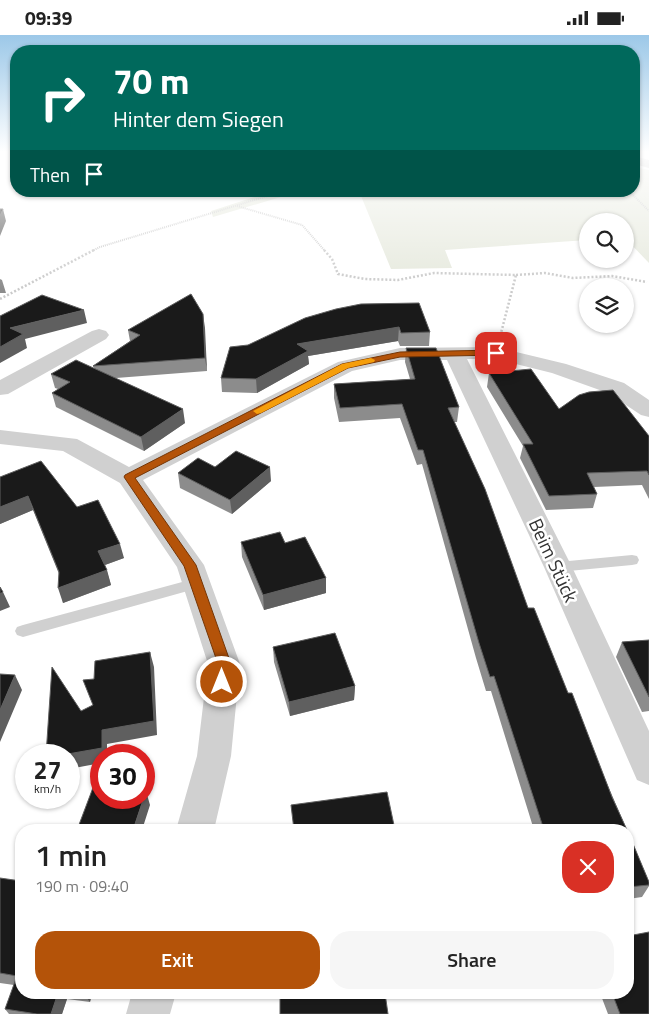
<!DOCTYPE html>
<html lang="en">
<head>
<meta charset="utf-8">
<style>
  :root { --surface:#fff; --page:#f6f6f6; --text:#222; --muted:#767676; --accent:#b45309 }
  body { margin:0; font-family:"Titillium Web",sans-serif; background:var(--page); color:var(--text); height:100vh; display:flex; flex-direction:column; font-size:19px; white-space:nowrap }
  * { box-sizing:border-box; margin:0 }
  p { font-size:16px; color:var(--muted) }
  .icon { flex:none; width:28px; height:28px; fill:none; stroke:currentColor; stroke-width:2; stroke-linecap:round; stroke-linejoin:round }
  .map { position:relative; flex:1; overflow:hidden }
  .panel { position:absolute; left:15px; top:789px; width:619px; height:175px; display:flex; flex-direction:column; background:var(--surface); border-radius:20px; box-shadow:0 1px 4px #0004 }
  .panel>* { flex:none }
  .guide { position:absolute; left:10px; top:10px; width:630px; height:152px; border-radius:20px; box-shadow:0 1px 4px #0004; background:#00695c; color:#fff; overflow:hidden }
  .controls { position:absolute; left:579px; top:178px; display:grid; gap:10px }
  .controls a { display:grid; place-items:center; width:55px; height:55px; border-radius:50%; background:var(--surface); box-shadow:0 1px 4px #0004; font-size:25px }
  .speed { position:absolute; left:15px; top:709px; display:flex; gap:10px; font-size:25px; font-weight:700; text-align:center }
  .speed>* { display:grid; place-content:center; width:65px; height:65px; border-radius:50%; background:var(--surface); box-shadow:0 1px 4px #0004; line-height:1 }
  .speed small { font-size:12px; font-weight:400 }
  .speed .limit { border:8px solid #d22; background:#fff; color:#111 }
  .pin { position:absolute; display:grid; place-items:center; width:42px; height:42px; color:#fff; margin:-21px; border-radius:10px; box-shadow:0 2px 8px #0006 }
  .me { position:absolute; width:55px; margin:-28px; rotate:0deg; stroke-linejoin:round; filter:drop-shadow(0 0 4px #0008) }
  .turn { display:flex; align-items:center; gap:18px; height:105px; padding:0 20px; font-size:22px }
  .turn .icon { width:65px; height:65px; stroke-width:2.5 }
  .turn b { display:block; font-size:35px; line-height:42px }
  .then { display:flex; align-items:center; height:48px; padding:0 20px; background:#0003; gap:10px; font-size:19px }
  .round { display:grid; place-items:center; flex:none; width:52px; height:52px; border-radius:20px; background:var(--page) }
  .overview { display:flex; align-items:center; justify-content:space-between; height:85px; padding:0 20px }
  h1 { font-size:30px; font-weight:600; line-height:38px }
  .button { display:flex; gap:10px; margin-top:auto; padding:10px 20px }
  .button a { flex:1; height:58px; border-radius:20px; background:var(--accent); color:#fff; font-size:20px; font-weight:600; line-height:58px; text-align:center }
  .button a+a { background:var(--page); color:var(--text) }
  .status { display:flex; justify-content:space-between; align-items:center; height:35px; padding:0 25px; background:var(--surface); direction:ltr }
  .status svg { height:14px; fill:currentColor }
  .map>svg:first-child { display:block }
</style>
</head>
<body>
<div class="status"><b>09:39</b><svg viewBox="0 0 49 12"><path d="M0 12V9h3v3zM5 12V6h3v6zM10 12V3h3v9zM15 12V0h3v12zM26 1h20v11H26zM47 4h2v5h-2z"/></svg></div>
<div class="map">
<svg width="649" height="979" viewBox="0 0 649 979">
  <rect width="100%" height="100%" fill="#fff"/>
  <path fill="#e6e9dd" d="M634,132L649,135V228L625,203V186H588L587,205L445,215L452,233L391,234L359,156H634Z
    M273,156H301L213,182L211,176Z"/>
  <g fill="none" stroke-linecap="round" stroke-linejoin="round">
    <path stroke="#cacaca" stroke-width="2" stroke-dasharray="1 1" stroke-linecap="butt" d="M629,156L649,176
      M237,171L302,190L325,216
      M92,216L100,212L284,156"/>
    <path stroke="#cacaca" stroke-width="2.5" stroke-dasharray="2 2" stroke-linecap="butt" d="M324,215L332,224L338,239L365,244L398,245L434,238L516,240L501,298
      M516,240L545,238L573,243L612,241L647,247
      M0,264L94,215"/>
    <path fill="#d0d0d0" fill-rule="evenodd" d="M632,520L637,521L639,525L637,529L632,530L558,537L553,536L551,532L553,528L558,527Z
      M197,543L202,544L204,548L202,552L23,602L17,600L15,596L17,592L23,590Z"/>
    <path fill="#d0d0d0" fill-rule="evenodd" d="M99,294L106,296L109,300L106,304L8,359L0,360V345L92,296Z
      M496,312L566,329L624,348L649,365V382L641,380L608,358L552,338L496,324H467L572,532L649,696V750L637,745L544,532L447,325H400L352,336L143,445L204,530L240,629L231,721L214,795H176L197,721L208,629L177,532L120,448L63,416L0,409V395L77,404L129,432L338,327L400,313Z
      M132,958H176L170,979H126Z"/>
    <path fill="#bdbdbd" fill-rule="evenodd" d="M634,121L649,125V133L634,129Z"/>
  </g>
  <path fill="#8c8c8c" d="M0,244L2,245L6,258H0Z
    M361,269L430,297L429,311H400L398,306L308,321L309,329L257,358L222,357L221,343L248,310Z
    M203,279L207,336L116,343L185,388L144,416L56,372L52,358L58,354L55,353L51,339L94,333L93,331L130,306L128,295Z
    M406,313L459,372L457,387H454L528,573L568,658L627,795H534L491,656H486L476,623L422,429L417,430L400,383L339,387L334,363V349L410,344L405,327Z
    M489,338L559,374L649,401V464L642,450L594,452L597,459L593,473L546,475L520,423L523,411L487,352Z
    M215,432L271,446L232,479L180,453L178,438Z
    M0,442L77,472L124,523L105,530L111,550L63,568L59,539L33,475L0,489Z
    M241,507L285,508L326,543V558L264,575L242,522Z
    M649,605V676L642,677L616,622L622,607Z
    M273,612L355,651L354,665L290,681L274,627Z
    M628,797L649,847V851L642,862L628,864Z
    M0,843L21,958H92L90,967L67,964L62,979H9L5,974L14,950L0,948Z
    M600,958H628L649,979H608Z"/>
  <path fill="#5f5f5f" d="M3,174L6,186L0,201V181Z
    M84,275L87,288L25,304L27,313L0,328V312L10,293Z
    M203,279L205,293L207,336L205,323Z
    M399,292L398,306L308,321L309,329L257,358L256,344L297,309Z
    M183,374L185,388L144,416L141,402Z
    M270,432L271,446L232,479L230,465Z
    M28,461L33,475L0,489V472Z
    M120,509L124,523L102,531L98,516Z
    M107,535L111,550L63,568L58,553Z
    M326,543V558L264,575L263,560Z
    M3,557L10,572L0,576V559Z
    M150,617L154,632L157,700L107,709V720H101V728L69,734V720H62L102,695Z
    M15,640L22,655L0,707V675Z
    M355,651L354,665L290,681L289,667Z
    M146,756L150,770L142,795H133Z
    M58,958H62L67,964L62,979H51Z
    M83,958H92L90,967Z"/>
  <path fill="#1a1a1a" stroke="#5f5f5f" d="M0,174H3L0,181Z
    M191,259L203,279L205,323L93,331L140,300L128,295Z
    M42,260L84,275L10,293L23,299L0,312V281Z
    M419,268L430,297L401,298L399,292L297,309L308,316L256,344L221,343L230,312L248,310L305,283L336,274L361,269Z
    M406,313H436L459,372L448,373L485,454L528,573H534L568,658H572L612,762L627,795H544L494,641L490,642L479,608L423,415H418L402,369L340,373L334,349L415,344Z
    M76,325L183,374L141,402L52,358L70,347L51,339Z
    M531,334L559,374L579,360L589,357L613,355L649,401V440L647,436L587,438L597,459L549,461L523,409H533L489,338Z
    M236,416L270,432L230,465L178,438L198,423L215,432Z
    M41,426L77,472L98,465L120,509L98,516L107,535L58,553L59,537L28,461L0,472V442Z
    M280,497L285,508L305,502L326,543L263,560L241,507Z
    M0,552L3,557L0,559Z
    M335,598L355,651L289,667L273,612Z
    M649,605V662L622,607Z
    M150,617L154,686L102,695V713L62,720H46L52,632L81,676L93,670L83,645L94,644L95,626Z
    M0,639L15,640L0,675Z
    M94,750L101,751V762H144L133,795H77Z
    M387,757L395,795H294L291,770Z
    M628,797L649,847V850L628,852Z
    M0,843L21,846V958H58L51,979H37L5,974L17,941L0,938Z
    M649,897V979H620L612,958H628V901Z
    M318,958H385L388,979H280V962Z"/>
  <linearGradient id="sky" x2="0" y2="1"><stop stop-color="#9cc8e8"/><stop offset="0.46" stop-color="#fff"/><stop offset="1" stop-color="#fff" stop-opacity="0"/></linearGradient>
  <rect width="649" height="254" fill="url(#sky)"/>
  <path fill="#b45309" stroke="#753606" d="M496,315L499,316V320L400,322L348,333L135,443L196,530L231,629L227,651L222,653L217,651L215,647L218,629L184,531L124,442L125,440L342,329L400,317Z"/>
  <path fill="#f59e0b" d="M371,323L375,325L374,327L348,333L261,378L257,379L253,376L342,329Z"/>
  <g text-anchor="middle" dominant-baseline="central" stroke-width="5" stroke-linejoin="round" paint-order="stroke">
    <g font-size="19" fill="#333" stroke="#fff">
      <text transform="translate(554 525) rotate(65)">Beim Stück</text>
    </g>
  </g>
</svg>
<div class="controls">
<a><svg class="icon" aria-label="search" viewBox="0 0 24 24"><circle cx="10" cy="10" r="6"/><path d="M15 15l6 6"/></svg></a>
<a><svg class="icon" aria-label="layers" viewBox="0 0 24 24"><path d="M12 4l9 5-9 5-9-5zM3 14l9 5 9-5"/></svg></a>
</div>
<div class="speed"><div>27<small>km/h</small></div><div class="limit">30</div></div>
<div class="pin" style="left:496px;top:318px;background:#d93025"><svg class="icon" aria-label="arrive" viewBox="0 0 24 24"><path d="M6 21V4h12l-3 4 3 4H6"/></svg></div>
<svg class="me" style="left:222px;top:647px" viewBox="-20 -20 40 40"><circle r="17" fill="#b45309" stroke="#fff" stroke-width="3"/><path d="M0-11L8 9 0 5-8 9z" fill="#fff"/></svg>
<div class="guide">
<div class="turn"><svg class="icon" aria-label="right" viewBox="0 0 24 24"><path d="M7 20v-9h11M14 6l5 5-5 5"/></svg><div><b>70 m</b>Hinter dem Siegen</div></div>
<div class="then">Then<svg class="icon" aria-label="arrive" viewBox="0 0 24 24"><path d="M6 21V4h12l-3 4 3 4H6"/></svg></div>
</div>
<section class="panel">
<div class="overview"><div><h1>1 min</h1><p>190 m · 09:40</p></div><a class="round" style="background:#d93025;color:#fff"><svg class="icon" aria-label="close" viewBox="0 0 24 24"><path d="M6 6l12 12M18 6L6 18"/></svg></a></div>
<div class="button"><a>Exit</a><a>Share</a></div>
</section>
</div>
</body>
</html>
